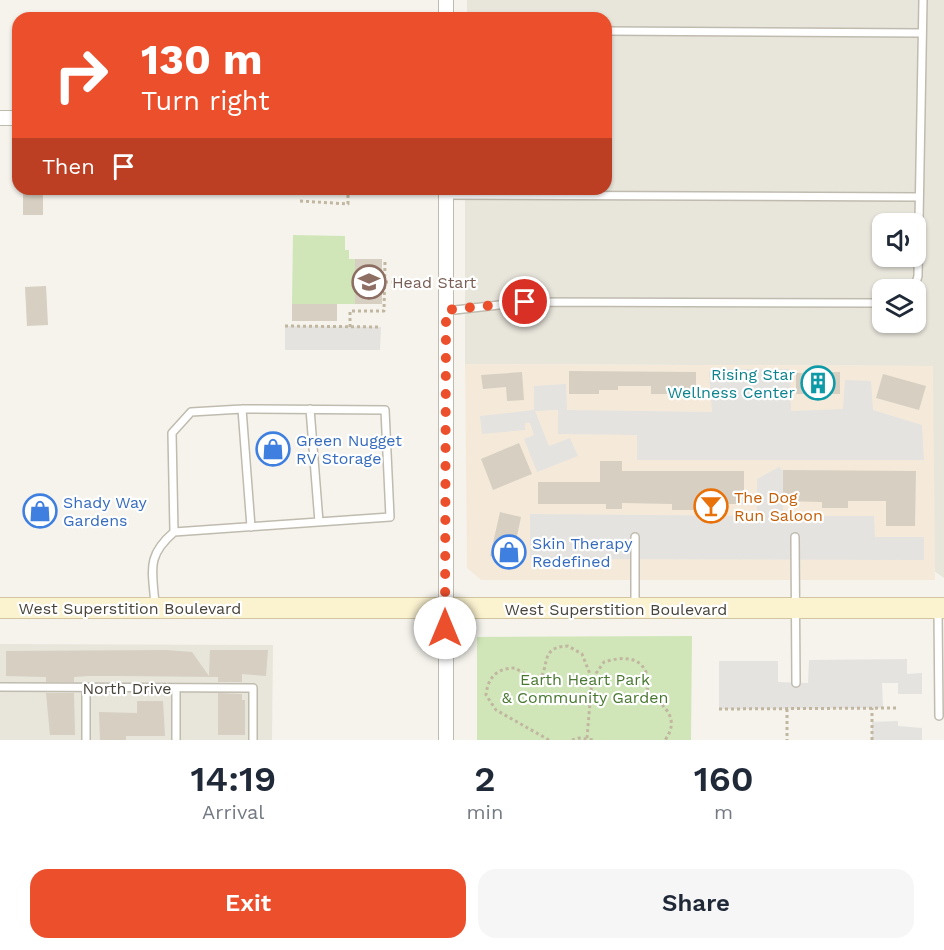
<!DOCTYPE html>
<html lang="en">
<head>
<meta charset="utf-8">
<style>
  :root { --surface:#fff; --page:#f6f6f7; --text:#1f2937; --muted:#747a83; --accent:#ec4f2c }
  body { margin:0; font-family:"Work Sans",sans-serif; background:var(--page); color:var(--text); height:100vh; display:flex; flex-direction:column; font-size:22px; white-space:nowrap }
  * { box-sizing:border-box; margin:0 }
  p { font-size:20px; color:var(--muted) }
  .icon { flex:none; width:33px; height:33px; fill:none; stroke:currentColor; stroke-width:2; stroke-linecap:round; stroke-linejoin:round }
  .map { position:relative; height:740px; overflow:hidden }
  .sheet { display:flex; flex-direction:column; background:var(--surface); flex:1 }
  .sheet>* { flex:none }
  .guide { position:absolute; left:12px; top:12px; width:600px; height:183px; border-radius:18px; box-shadow:0 2px 4px #0004; background:#ec4f2c; color:#fff; overflow:hidden }
  .controls { position:absolute; left:872px; top:213px; display:grid; gap:12px }
  .controls a { display:grid; place-items:center; width:54px; height:54px; border-radius:12px; background:var(--surface); box-shadow:0 2px 4px #0004; font-size:30px }
  .pin { position:absolute; display:grid; place-items:center; width:51px; height:51px; color:#fff; margin:-26px; border:3px solid #fff; border-radius:50%; box-shadow:0 2px 6px #0007 }
  .me { position:absolute; width:66px; margin:-33px; rotate:0deg; stroke-linejoin:round; filter:drop-shadow(0 0 4px #0008) }
  .turn { display:flex; align-items:center; gap:21px; height:126px; padding:0 30px; font-size:27px }
  .turn .icon { width:78px; height:78px; stroke-width:2.5 }
  .turn b { display:block; font-size:42px; line-height:51px }
  .then { display:flex; align-items:center; height:57px; padding:0 30px; background:#0003; gap:12px; font-size:22px }
  .eta { display:flex; justify-content:space-evenly; align-items:center; height:102px; text-align:center }
  .eta b { font-size:36px; font-weight:600; line-height:42px }
  .action { display:flex; gap:12px; margin-top:auto; padding:12px 30px }
  .action a { flex:1; height:69px; border-radius:18px; background:var(--accent); color:#fff; font-size:24px; font-weight:600; line-height:69px; text-align:center }
  .action a+a { background:var(--page); color:var(--text) }
  .map>svg:first-child { display:block }
</style>
</head>
<body>
<div class="map">
<svg width="944" height="740" viewBox="0 0 944 740">
  <rect width="100%" height="100%" fill="#f5f3ec"/>
  <path fill="#e8e5db" fill-rule="evenodd" d="M467,0H944V578L934,571L932,366L465,364V189H606V18H467ZM882,224H915V256H882ZM882,290H915V322H882Z
    M0,644L273,645L272,740H0Z"/>
  <path fill="#f5eada" d="M465,364L933,366L935,580H481L467,568Z"/>
  <path fill="#d0e6b8" d="M293,235L345,236V250H349V259H355V304H292Z
    M692,636L691,740H477V637Z"/>
  <path fill="#e4e3e0" d="M285,326L381,327L380,350H285Z
    M714,369H790L791,411L843,409L845,380L871,381L873,410L922,425L924,460H637V435L558,434V410L535,411L549,446L570,438L578,456L537,472L524,439L534,435L530,423H525V430L482,434L480,416L534,410V386L566,384L567,410L712,412L709,372Z
    M779,467L783,471V516H874L875,537H924V560L530,559V514L757,516V479Z
    M907,659V674L922,673V694H898V683H882L883,708L719,709V661H778V682L808,683L809,660Z
    M898,721V726L922,728V740H872V722Z"/>
  <path fill="#d6cfc2" d="M23,189H43V215H23Z
    M355,259H382V304H355Z
    M46,286L48,325L27,326L25,287Z
    M292,304H337V321H292Z
    M569,371L696,372V394H651V386H618V390H599V394H569Z
    M522,372L524,400L507,401L506,387L483,389L481,375Z
    M840,372V394H796V373Z
    M883,374L926,386L919,410L876,398Z
    M519,443L532,474L493,490L481,459Z
    M600,461H622V471H744V504H716V510H672V504L622,503V509H606V504H538V482H600Z
    M783,470L916,471L915,526H886V501H848V508H822V502L783,501Z
    M30,504H50L51,518L30,519Z
    M500,512L521,517L512,560L490,556Z
    M166,650L192,652L209,676L210,650H268L266,676L242,674V682H218V677L123,676H88L74,677V682H46V677L6,676V651Z
    M46,693H74L75,735H50Z
    M218,693L242,694V700H245V735H218Z
    M137,701H163L165,736H126V740H100L99,712L137,713Z"/>
  <g fill="none" stroke-linecap="round" stroke-linejoin="round">
    <defs>
      <path id="service" d="M606,31L922,33
        M446,195L919,197
        M914,290L918,276L923,0
        M446,311L525,302L882,303
        M242,409L251,527
        M310,409L319,522
        M635,537V606
        M795,537L796,683
        M155,606C153,571 145,557 174,532L172,433L191,412L242,409L385,410L390,517L174,532
        M938,611L939,716
        M0,687L253,688V740
        M86,687V740
        M176,688V740"/>
      <path id="minor" d="M446,0V18
        M0,118H18
        M446,740V189"/>
      <path id="secondary" d="M0,608H944"/>
    </defs>
    <use href="#service" stroke="#c0bbaf" stroke-width="10"/>
    <use href="#minor" stroke="#c0bbaf" stroke-width="16"/>
    <use href="#secondary" stroke="#d1c69f" stroke-width="22"/>
    <path stroke="#c1b7a1" stroke-width="3" stroke-dasharray="3 3" stroke-linecap="butt" d="M300,201L348,204V189
      M385,282H397
      M285,326L381,327
      M350,327V311H384L385,262
      M719,709L898,708
      M787,709V740
      M587,738L592,679L604,662C618,658 638,654 646,672C650,678 646,688 648,695C666,705 680,720 665,740
      M549,740L496,710L486,695C488,677 497,668 515,668L537,681C552,669 537,647 568,646L582,654L592,679
      M572,740L579,738L594,740
      M872,740V708"/>
    <use href="#service" stroke="#fff" stroke-width="7"/>
    <use href="#minor" stroke="#fff" stroke-width="14"/>
    <use href="#secondary" stroke="#fbf2d0" stroke-width="20"/>
  </g>
  <g fill="none" stroke-linecap="round" stroke-linejoin="round">
    <path stroke="#ec4f2c" stroke-width="10" stroke-dasharray="0 18" d="M445,628L446,310L525,302"/>
  </g>
  <defs>
    <symbol id="school-ring" viewBox="-11 -11 22 22"><circle r="9.5" fill="#fff" stroke="#8d6e63" stroke-width="1.5"/><path d="M0-5L7-2L0 1L-7-2ZM-4 1L0 2.5L4 1V4Q0 6-4 4Z" fill="#8d6e63"/></symbol>
    <symbol id="building-ring" viewBox="-11 -11 22 22"><circle r="9.5" fill="#fff" stroke="#0f9aa8" stroke-width="1.5"/><path d="M-4-6H4V6H1V3H-1V6H-4ZM-2.5-4.3h1.7v1.8h-1.7ZM.8-4.3h1.7v1.8H.8ZM-2.5-1h1.7V.8h-1.7ZM.8-1h1.7V.8H.8Z" fill="#0f9aa8"/></symbol>
    <symbol id="shop-ring" viewBox="-11 -11 22 22"><circle r="9.5" fill="#fff" stroke="#3f7fe0" stroke-width="1.5"/><path d="M-5-2.5h2.3a2.7 3.5 0 0 1 5.4 0H5L5.5 6h-11ZM-1.5-2.5h3a1.5 2.3 0 0 0-3 0Z" fill="#3f7fe0"/></symbol>
    <symbol id="bar-ring" viewBox="-11 -11 22 22"><circle r="9.5" fill="#fff" stroke="#e8710a" stroke-width="1.5"/><path d="M-6-5H6L.8 .8V4.5H3.5V6h-7V4.5H-.8V.8Z" fill="#e8710a"/></symbol>
  </defs>
  <g fill-rule="evenodd">
    <use href="#school-ring" x="350" y="263" width="38" height="38"/>
    <use href="#building-ring" x="799" y="364" width="38" height="38"/>
    <use href="#shop-ring" x="254" y="430" width="38" height="38"/>
    <use href="#bar-ring" x="692" y="487" width="38" height="38"/>
    <use href="#shop-ring" x="21" y="492" width="38" height="38"/>
    <use href="#shop-ring" x="490" y="533" width="38" height="38"/>
  </g>
  <g text-anchor="middle" dominant-baseline="central" stroke-width="4.5" stroke-linejoin="round" paint-order="stroke">
    <g font-size="16" fill="#785e54" stroke="#fff" text-anchor="start">
      <text x="392" y="282">Head Start</text>
    </g>
    <g font-size="16" fill="#0d838f" stroke="#fff" text-anchor="end">
      <text x="795" y="374">Rising Star<tspan x="795" dy="18">Wellness Center</tspan></text>
    </g>
    <g font-size="16" fill="#366cbe" stroke="#fff" text-anchor="start">
      <text x="296" y="440">Green Nugget<tspan x="296" dy="18">RV Storage</tspan></text>
      <text x="63" y="502">Shady Way<tspan x="63" dy="18">Gardens</tspan></text>
      <text x="532" y="543">Skin Therapy<tspan x="532" dy="18">Redefined</tspan></text>
    </g>
    <g font-size="16" fill="#c56008" stroke="#fff" text-anchor="start">
      <text x="734" y="497">The Dog<tspan x="734" dy="18">Run Saloon</tspan></text>
    </g>
    <g font-size="16" fill="#49443a" stroke="#fff">
      <text x="130" y="608">West Superstition Boulevard</text>
      <text x="616" y="609">West Superstition Boulevard</text>
      <text x="127" y="688">North Drive</text>
    </g>
    <g font-size="16" fill="#497830" stroke="#fff">
      <text x="585" y="679">Earth Heart Park<tspan x="585" dy="18">&amp; Community Garden</tspan></text>
    </g>
  </g>
</svg>
<div class="controls">
<a><svg class="icon" aria-label="sound" viewBox="0 0 24 24"><path d="M4 9h4l5-4v14l-5-4H4zM17 9q2 3 0 6"/></svg></a>
<a><svg class="icon" aria-label="layers" viewBox="0 0 24 24"><path d="M12 4l9 5-9 5-9-5zM3 14l9 5 9-5"/></svg></a>
</div>
<div class="pin" style="left:525px;top:302px;background:#d93025"><svg class="icon" aria-label="arrive" viewBox="0 0 24 24"><path d="M6 21V4h12l-3 4 3 4H6"/></svg></div>
<svg class="me" style="left:445px;top:628px" viewBox="-20 -20 40 40"><circle r="19" fill="#fff"/><path d="M0-13L10 11 0 6-10 11z" fill="#ec4f2c"/></svg>
<div class="guide">
<div class="turn"><svg class="icon" aria-label="right" viewBox="0 0 24 24"><path d="M7 20v-9h11M14 6l5 5-5 5"/></svg><div><b>130 m</b>Turn right</div></div>
<div class="then">Then<svg class="icon" aria-label="arrive" viewBox="0 0 24 24"><path d="M6 21V4h12l-3 4 3 4H6"/></svg></div>
</div>
</div>
<section class="sheet">
<div class="eta">
<div><b>14:19</b><p>Arrival</p></div>
<div><b>2</b><p>min</p></div>
<div><b>160</b><p>m</p></div>
</div>
<div class="action"><a>Exit</a><a>Share</a></div>
</section>
</body>
</html>
